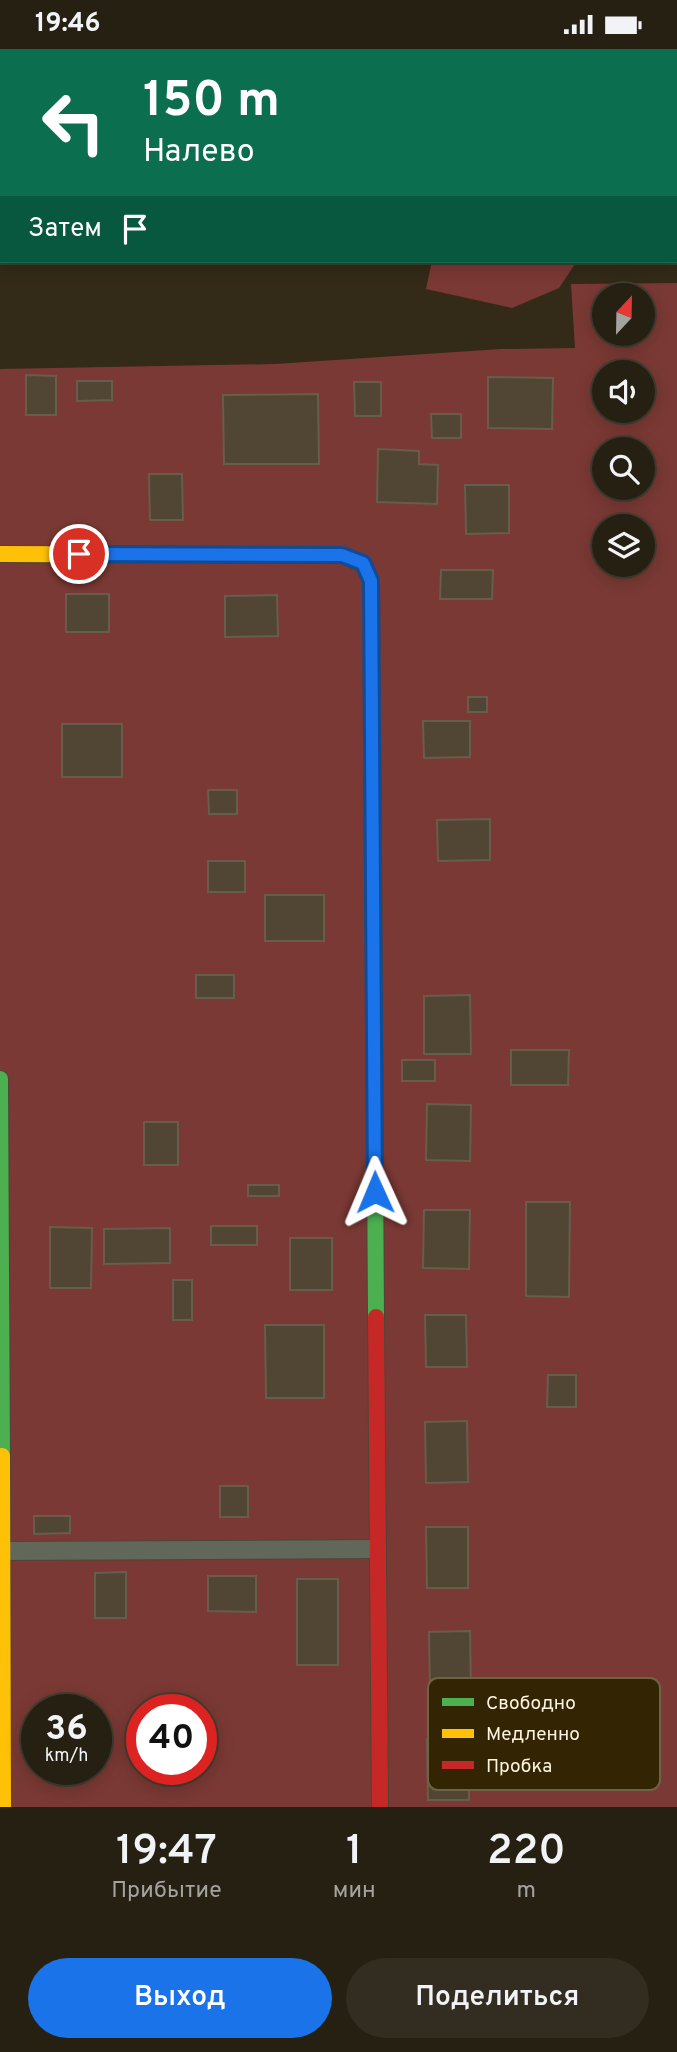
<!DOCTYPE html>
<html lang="ru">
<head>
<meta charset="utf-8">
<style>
  :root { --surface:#262012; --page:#322d20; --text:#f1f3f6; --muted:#a4a39f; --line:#423e32; --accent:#1a73e8 }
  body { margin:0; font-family:Overpass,sans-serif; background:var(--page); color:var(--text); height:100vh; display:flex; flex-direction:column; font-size:26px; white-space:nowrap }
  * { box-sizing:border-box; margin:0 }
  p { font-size:23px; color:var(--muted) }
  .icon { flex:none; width:38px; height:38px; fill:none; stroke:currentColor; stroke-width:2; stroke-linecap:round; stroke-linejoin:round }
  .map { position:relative; height:1758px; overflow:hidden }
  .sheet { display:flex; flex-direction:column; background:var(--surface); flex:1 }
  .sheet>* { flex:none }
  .guide { position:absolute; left:0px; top:0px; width:677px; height:214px; box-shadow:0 4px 18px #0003,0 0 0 2px var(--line); background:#0b6e4f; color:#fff; overflow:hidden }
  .needle { width:46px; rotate:22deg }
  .buttons { position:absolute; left:592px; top:234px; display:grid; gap:14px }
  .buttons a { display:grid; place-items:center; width:63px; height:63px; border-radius:50%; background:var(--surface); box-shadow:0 4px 18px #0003,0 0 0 2px var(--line); font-size:35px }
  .speed { position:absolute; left:21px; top:1645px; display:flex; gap:14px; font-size:35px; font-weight:700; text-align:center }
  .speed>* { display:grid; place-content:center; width:91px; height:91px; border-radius:50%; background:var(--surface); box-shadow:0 4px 18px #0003,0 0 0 2px var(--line); line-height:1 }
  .speed small { font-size:18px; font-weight:400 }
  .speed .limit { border:10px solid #d22; background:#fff; color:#111 }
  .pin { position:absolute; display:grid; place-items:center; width:60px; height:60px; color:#fff; margin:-30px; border:4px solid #fff; border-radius:50%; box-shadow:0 2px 7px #0007 }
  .me { position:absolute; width:77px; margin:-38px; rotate:359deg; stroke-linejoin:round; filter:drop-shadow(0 0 5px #0008) }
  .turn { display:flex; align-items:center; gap:24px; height:147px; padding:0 28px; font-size:32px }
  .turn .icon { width:91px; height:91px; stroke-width:2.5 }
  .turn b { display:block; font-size:49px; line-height:60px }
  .then { display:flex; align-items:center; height:66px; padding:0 28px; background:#0003; gap:14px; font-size:26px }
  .eta { display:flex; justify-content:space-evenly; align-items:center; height:119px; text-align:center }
  .eta b { font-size:42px; font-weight:600; line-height:49px }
  .cta { display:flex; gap:14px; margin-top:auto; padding:14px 28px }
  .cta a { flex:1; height:80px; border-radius:42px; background:var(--accent); color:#fff; font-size:28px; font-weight:600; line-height:80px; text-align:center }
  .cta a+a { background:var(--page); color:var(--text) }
  .status { display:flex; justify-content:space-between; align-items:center; height:49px; padding:0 35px; background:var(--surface); direction:ltr }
  .status svg { height:19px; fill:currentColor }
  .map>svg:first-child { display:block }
</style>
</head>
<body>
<div class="status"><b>19:46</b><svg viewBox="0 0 49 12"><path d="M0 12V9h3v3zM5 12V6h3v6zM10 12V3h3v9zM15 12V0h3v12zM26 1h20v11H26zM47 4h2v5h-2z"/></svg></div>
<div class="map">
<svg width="677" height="1758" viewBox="0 0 677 1758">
  <rect width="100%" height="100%" fill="#332b18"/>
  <path fill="#7a3934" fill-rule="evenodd" d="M432,212H577L559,239L512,259L426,240Z
    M677,234V1758H0V320L275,315L501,300L575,299L571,235ZM604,247H642V285H604ZM604,324H642V362H604ZM604,401H642V439H604ZM604,478H642V516H604ZM37,1661H96V1720H37ZM142,1661H201V1720H142Z"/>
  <path fill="#514533" stroke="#695c4b" stroke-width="2" d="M26,326L56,327V366H26Z
    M488,328L553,329L552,380L488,379Z
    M77,332H112V351L77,352Z
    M354,333H381V367H355Z
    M318,345L319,415H224L223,346Z
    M431,365H461V389H432Z
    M378,400L419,402V415L438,416L437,455L377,453Z
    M149,425H182L183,471H150Z
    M465,436H509V484L466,485Z
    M441,521H493L492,550H440Z
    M66,545H109V583H66Z
    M277,546L278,587L225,588V547Z
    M468,648H487V663H468Z
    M423,672H470V708L424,709Z
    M62,675H122V728H62Z
    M208,741H237V765H209Z
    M490,770V811L438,812L437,771Z
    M208,812H245V843H208Z
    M265,846H324V892H265Z
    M196,926H234V949H196Z
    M470,946L471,1005H424V947Z
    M511,1001H569L568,1036H511Z
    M402,1011H435V1032H402Z
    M427,1055L471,1056L470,1112L426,1111Z
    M144,1073H178V1116H144Z
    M248,1136H279V1147H248Z
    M526,1153H570L569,1248L526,1247Z
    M424,1161H470L469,1220L423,1219Z
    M211,1177H257V1196H211Z
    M50,1178L92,1179L91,1239H50Z
    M170,1179V1214L104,1215V1180Z
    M290,1189H332V1241H290Z
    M173,1231H192V1271H173Z
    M425,1266H466L467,1318H426Z
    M265,1276H324V1349H266Z
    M548,1326H576V1358H547Z
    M467,1372L468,1433L426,1434L425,1373Z
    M220,1437H248V1468H220Z
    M34,1467H70V1484L34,1485Z
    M426,1478H468V1539H427Z
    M126,1523V1569H95V1524Z
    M208,1527H256V1563L208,1562Z
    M297,1530H338V1616H297Z
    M470,1582L471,1643H430L429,1583Z
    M427,1690H468L469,1751H428Z
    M44,1720H85V1725L44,1724Z"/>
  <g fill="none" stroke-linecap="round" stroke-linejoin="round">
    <defs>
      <path id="lane" d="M3,1502L377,1500"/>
      <path id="fast" d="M373,792L376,1268
        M0,1030L2,1407"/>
      <path id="slow" d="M0,505L284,506
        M2,1407L3,1758"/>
      <path id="jam" d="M284,506H342L363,515L371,532L373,792
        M376,1268L380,1758"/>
    </defs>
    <use href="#lane" stroke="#4d4637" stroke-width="20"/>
    <use href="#fast" stroke="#4d4637" stroke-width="18"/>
    <use href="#slow" stroke="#4d4637" stroke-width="18"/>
    <use href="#jam" stroke="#4d4637" stroke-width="18"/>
    <use href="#lane" stroke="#616759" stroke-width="18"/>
    <use href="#fast" stroke="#4caf50" stroke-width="16"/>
    <use href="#slow" stroke="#ffc107" stroke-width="16"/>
    <use href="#jam" stroke="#c62828" stroke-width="16"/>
  </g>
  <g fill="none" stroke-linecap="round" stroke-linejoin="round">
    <defs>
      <path id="route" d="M79,505L342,506L363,514L371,532L375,1143"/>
    </defs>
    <use href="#route" stroke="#114b97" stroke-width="18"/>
    <use href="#route" stroke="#1a73e8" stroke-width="12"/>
  </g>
  <rect x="428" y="1629" width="232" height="112" rx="10" fill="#332503" stroke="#6f6345" stroke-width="2"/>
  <rect x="442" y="1649" width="32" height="8" fill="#4caf50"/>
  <rect x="442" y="1680" width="32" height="9" fill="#ffc107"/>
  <rect x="442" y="1712" width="32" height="8" fill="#c62828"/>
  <g font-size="19" fill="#fcf3e0">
    <text x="486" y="1660">Свободно</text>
    <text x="486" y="1691">Медленно</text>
    <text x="486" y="1723">Пробка</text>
  </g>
</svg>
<div class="buttons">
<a><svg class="needle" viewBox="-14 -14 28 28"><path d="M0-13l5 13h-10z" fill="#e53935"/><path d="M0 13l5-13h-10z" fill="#a4a39f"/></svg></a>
<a><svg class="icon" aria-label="sound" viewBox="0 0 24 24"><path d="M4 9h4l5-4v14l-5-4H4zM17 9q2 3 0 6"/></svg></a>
<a><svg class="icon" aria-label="search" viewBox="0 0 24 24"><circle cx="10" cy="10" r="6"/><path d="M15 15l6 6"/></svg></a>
<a><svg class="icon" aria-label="layers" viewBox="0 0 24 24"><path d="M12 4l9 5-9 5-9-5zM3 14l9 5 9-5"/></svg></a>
</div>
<div class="speed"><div>36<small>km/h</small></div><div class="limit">40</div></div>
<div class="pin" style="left:79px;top:505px;background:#d93025"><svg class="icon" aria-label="arrive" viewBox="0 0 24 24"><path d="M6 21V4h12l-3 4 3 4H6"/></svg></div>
<svg class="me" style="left:375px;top:1143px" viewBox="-20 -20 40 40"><path d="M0-17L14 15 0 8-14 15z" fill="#1a73e8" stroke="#fff" stroke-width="4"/></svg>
<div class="guide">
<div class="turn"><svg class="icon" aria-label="left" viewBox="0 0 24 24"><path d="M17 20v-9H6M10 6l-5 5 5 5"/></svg><div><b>150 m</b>Налево</div></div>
<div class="then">Затем<svg class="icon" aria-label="arrive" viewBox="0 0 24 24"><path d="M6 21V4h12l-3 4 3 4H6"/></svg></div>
</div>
</div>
<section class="sheet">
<div class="eta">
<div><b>19:47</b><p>Прибытие</p></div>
<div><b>1</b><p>мин</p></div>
<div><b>220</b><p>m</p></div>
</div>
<div class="cta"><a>Выход</a><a>Поделиться</a></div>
</section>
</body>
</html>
